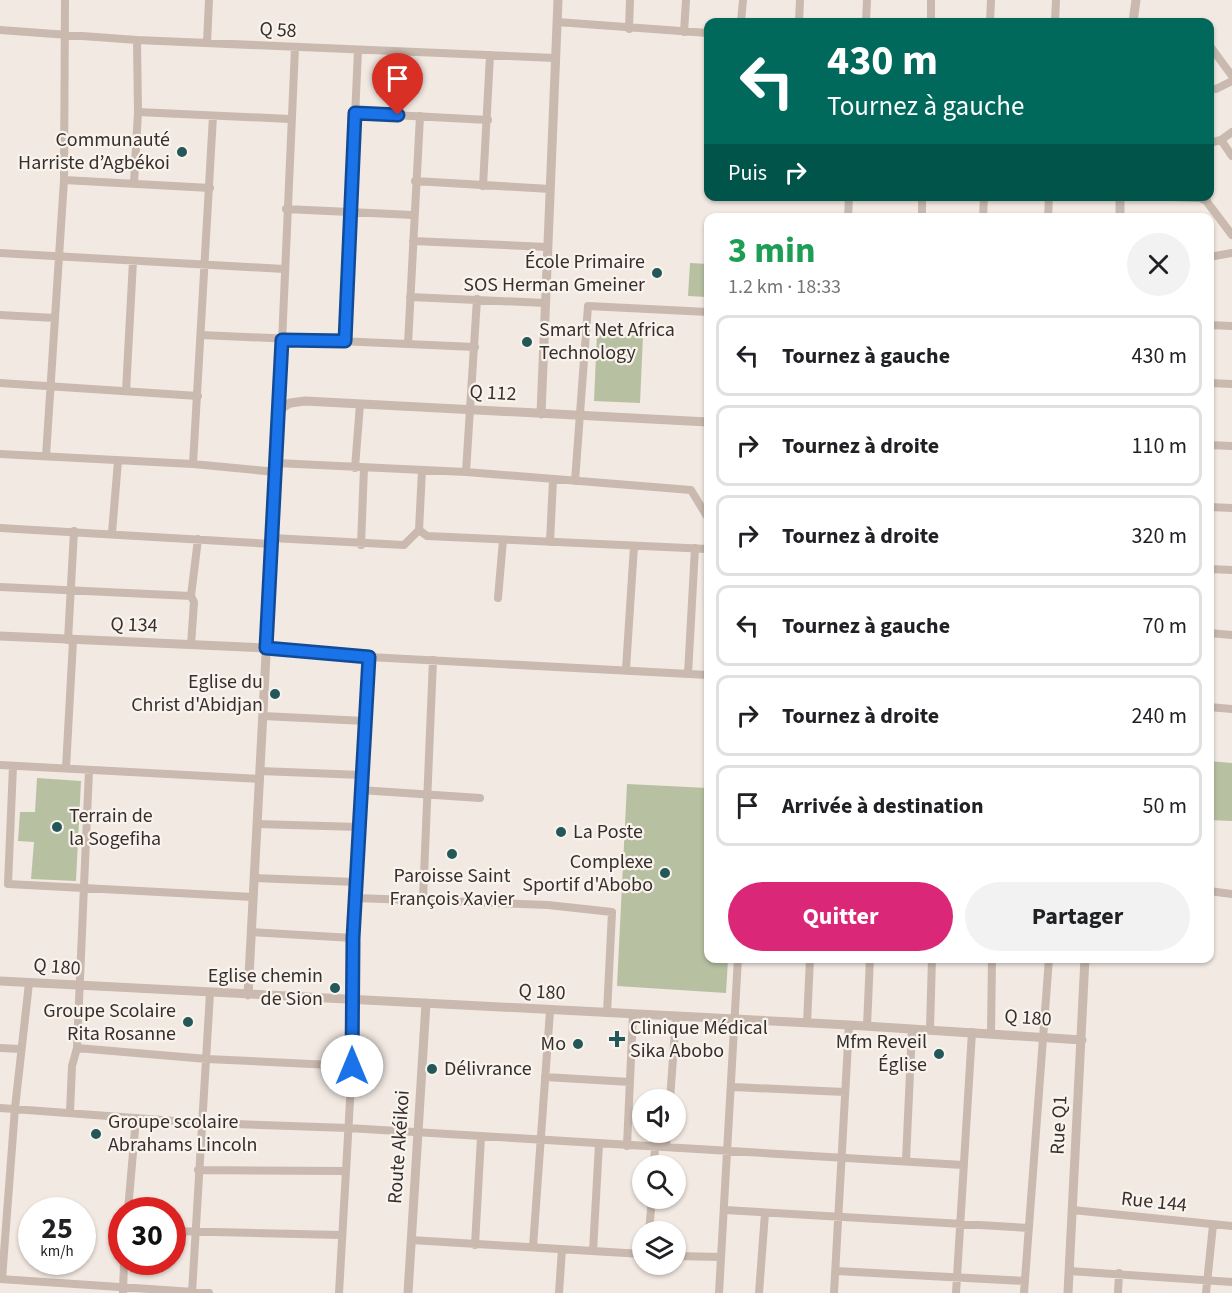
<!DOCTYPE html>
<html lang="fr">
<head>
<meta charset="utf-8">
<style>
  :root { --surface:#fff; --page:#f2f2f2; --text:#202124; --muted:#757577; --line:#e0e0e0; --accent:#db2777 }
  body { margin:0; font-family:"Source Sans 3",sans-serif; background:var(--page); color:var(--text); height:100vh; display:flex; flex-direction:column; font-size:22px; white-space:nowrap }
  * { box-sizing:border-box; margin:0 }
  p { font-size:20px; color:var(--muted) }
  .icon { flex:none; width:33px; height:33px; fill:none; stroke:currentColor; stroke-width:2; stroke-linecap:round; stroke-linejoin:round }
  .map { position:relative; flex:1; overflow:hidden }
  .side { position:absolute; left:704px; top:213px; width:510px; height:750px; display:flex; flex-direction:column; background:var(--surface); border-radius:12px; box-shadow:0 2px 4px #0004 }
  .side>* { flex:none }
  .top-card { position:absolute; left:704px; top:18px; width:510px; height:183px; border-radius:12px; box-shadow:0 2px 4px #0004; background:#00695c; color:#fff; overflow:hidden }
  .fabs { position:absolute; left:632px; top:1089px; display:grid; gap:12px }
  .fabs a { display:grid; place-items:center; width:54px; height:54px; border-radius:50%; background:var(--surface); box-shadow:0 2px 4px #0004; font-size:30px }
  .speed { position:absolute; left:18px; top:1197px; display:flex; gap:12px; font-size:30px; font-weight:700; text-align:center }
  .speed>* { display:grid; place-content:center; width:78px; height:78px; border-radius:50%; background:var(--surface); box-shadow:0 2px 4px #0004; line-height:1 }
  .speed small { font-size:15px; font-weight:400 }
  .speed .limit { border:9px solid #d22; background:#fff; color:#111 }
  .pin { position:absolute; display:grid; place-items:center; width:51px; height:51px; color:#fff; margin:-62px -26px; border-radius:50% 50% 50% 0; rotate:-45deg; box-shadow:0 0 6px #0007 }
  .pin .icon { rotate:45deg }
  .me { position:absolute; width:66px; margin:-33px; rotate:0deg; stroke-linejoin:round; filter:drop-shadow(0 0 4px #0008) }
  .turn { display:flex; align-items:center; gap:21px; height:126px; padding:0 24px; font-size:27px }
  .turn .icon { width:78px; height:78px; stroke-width:2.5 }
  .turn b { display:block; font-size:42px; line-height:51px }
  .then { display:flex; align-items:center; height:57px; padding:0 24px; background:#0003; gap:12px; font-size:22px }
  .round { display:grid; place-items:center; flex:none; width:63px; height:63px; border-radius:32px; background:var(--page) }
  .headline { display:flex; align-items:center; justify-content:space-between; height:102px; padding:0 24px }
  h1 { font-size:36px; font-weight:700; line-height:45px; color:#1e9e55 }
  .primary-button { display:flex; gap:12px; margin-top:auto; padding:12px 24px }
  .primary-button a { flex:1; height:69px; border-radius:36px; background:var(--accent); color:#fff; font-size:24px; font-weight:700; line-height:69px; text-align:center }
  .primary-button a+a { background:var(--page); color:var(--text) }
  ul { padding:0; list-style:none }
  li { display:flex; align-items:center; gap:18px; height:81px; margin:0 12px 9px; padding:0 12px; border:3px solid var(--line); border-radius:12px }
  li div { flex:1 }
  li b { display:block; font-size:22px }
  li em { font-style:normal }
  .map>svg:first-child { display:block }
</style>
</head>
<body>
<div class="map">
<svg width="1232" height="1293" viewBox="0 0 1232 1293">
  <rect width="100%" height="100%" fill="#f2e9e2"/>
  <path fill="#b8c0a2" d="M690,263L708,264L707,297L688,296Z
    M597,333L643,336L640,403L594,401Z
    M1209,761L1232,763V821L1209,820Z
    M37,778L81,781L76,881L31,879L34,842L18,841L20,812H35Z
    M627,784L708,788V958L728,959L726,993L617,986Z"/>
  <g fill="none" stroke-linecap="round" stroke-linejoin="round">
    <path stroke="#c9b9ae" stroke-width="8" d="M557,22L708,33
      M741,22L743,0
      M799,22L800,0
      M866,22L867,0
      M931,22V0
      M990,22L991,0
      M1055,22L1056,0
      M629,29L630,0
      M0,30L137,40L555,58
      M684,32L686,0
      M207,43L209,0
      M1210,46L1232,76
      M1209,88L1216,89L1232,81
      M138,112L290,119
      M355,113L488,120
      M1221,140L1232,156
      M1209,143L1221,140L1232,132
      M64,180L210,188
      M415,181L550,189
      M134,183L138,112L137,40
      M483,186L490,55
      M1141,196L1200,198L1207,201
      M1204,198L1232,235
      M286,209L413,215
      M848,218L849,196
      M922,218V196
      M983,218L984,196
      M1048,218L1049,196
      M413,241L547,247
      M0,253L284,269
      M1209,257L1232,253
      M410,297L545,303
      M0,315L55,318
      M1209,325L1232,326
      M201,335L475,347
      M345,341L358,50
      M408,344L420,116
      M0,383L198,396
      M1209,383L1232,384
      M126,391L133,261
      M279,410L295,48
      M1209,445L1232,446
      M0,454L193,464L276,472
      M46,456L64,180L65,0
      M276,463L466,472L691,490L708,518
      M193,464L213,116
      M355,468L360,404
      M466,472L477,299
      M575,481L588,306L708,312
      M1209,507L1232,508
      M0,528L271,544
      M419,530L427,536L708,549
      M112,533L118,461
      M272,538L404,545L419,530L422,470
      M550,542L553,480
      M361,545L364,468
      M1209,569L1232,570
      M0,587L191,596
      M498,598L503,540
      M1209,633L1232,635
      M68,640L74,531
      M191,645L194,602L191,596L198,539
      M266,648L369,657L708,675
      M626,669L634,546
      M688,674L695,548
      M1209,707L1232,709
      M263,716L365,721
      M0,765L260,779
      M13,766L8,884L253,897
      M66,768L73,641
      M260,771L362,775
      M360,790L480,798
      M257,824L359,827
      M254,878L356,882
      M1209,891L1232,894
      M355,898L548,905L612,912L607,1013
      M423,899L433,660
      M251,932L353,938
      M807,1023L810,958
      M867,1026L870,958
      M930,1029L932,958
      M991,1033L992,958
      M0,1048L21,1049
      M77,1048L207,1059L352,1066
      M545,1077L630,1082
      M733,1087L845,1092
      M670,1100L676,1016
      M0,1108L202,1123L348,1128L963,1165
      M70,1112L72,1066L77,1048L89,770
      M627,1146L633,1014
      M666,1147L667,1132
      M906,1160L912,1029
      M654,1166L655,1147
      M198,1170L346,1171
      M128,1210L136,1118
      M725,1210L1029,1228
      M1072,1210L1232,1226
      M172,1231L341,1235
      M649,1232L652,1198
      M411,1240L642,1254
      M475,1245L481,1137
      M533,1247L550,1011
      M593,1251L599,1144
      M675,1256L721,1257
      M836,1271L1025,1281
      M1069,1271L1232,1282
      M0,1279L209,1293
      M2,1279L15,1108L29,983
      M123,1293L124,1262
      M192,1293L210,993
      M339,1293L352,1066L353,938L369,657
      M559,1293L562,1249
      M719,1293L738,958
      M759,1293L765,1213
      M834,1293L849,1025
      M956,1293L972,1032
      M1024,1293L1049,958
      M1118,1293L1119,1273
      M1206,1293L1213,1225"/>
    <path stroke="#c9b9ae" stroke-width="9" d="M1133,22L1136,0
      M1120,218V196
      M541,414L558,0
      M0,636L266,648
      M0,981L849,1025L1082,1040
      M248,995L279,410L290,403L305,401L708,422
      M408,1293L426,1003
      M1068,1293L1085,958"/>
  </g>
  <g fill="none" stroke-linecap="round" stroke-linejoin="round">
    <defs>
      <path id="route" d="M352,1066L353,938L369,657L266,648L282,340L345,341L355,113L398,115"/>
    </defs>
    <use href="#route" stroke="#114b97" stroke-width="15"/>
    <use href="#route" stroke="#1a73e8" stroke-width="10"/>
  </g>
  <g fill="#245757" stroke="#f9f3ee" stroke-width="2">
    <circle cx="182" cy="152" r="6"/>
    <circle cx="657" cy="273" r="6"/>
    <circle cx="527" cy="342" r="6"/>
    <circle cx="275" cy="694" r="6"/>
    <circle cx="57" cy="827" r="6"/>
    <circle cx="561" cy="832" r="6"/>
    <circle cx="452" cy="854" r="6"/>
    <circle cx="665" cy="873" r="6"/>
    <circle cx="335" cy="988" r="6"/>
    <circle cx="188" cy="1022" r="6"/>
    <path d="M614 1030h6v6h6v6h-6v6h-6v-6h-6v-6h6z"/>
    <circle cx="578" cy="1044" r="6"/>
    <circle cx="939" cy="1054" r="6"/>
    <circle cx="432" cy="1069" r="6"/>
    <circle cx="96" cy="1134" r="6"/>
  </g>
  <g text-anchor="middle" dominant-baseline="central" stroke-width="4.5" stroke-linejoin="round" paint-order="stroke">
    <g font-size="20" fill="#382f2c" stroke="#f9f3ee">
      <text transform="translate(278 30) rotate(3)">Q 58</text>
      <text transform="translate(493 393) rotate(3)">Q 112</text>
      <text transform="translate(134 625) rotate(2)">Q 134</text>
      <text transform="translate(57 967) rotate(4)">Q 180</text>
      <text transform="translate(542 992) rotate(3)">Q 180</text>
      <text transform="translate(1028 1018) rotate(4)">Q 180</text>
      <text transform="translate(1059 1125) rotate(-87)">Rue Q1</text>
      <text transform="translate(399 1147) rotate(-86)">Route Akéikoi</text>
      <text transform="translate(1154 1202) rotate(6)">Rue 144</text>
    </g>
    <g font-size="20" fill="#382f2c" stroke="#f9f3ee" text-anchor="end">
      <text x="170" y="140">Communauté<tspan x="170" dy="23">Harriste d’Agbékoi</tspan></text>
      <text x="645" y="262">École Primaire<tspan x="645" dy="23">SOS Herman Gmeiner</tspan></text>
      <text x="539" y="330" text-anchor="start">Smart Net Africa<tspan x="539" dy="23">Technology</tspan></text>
      <text x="263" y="682">Eglise du<tspan x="263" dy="23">Christ d'Abidjan</tspan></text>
      <text x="69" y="816" text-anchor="start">Terrain de<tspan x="69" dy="23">la Sogefiha</tspan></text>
      <text x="573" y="832" text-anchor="start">La Poste</text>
      <text x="653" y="862">Complexe<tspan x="653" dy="23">Sportif d'Abobo</tspan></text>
      <text x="452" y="876" text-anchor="middle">Paroisse Saint<tspan x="452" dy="23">François Xavier</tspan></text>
      <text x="323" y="976">Eglise chemin<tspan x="323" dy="23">de Sion</tspan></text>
      <text x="176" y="1011">Groupe Scolaire<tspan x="176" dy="23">Rita Rosanne</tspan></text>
      <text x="630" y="1028" text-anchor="start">Clinique Médical<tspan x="630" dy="23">Sika Abobo</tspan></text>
      <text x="927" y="1042">Mfm Reveil<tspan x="927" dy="23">Église</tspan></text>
      <text x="566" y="1044">Mo</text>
      <text x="444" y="1069" text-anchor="start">Délivrance</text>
      <text x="108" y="1122" text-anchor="start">Groupe scolaire<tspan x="108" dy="23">Abrahams Lincoln</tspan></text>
    </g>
  </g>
</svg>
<div class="fabs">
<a><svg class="icon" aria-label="sound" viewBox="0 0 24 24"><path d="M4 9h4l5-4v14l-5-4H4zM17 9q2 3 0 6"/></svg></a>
<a><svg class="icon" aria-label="search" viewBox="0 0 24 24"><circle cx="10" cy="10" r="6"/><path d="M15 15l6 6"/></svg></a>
<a><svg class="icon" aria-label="layers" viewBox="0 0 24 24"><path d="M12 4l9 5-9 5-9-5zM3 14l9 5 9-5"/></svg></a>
</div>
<div class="speed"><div>25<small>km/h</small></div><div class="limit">30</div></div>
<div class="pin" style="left:398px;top:115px;background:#d93025"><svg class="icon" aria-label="arrive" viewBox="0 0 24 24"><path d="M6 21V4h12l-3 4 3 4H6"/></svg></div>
<svg class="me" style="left:352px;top:1066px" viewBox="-20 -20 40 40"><circle r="19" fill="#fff"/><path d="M0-13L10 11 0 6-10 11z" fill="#1a73e8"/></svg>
<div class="top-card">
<div class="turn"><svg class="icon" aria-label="left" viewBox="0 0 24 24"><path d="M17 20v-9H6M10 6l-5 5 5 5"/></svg><div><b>430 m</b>Tournez à gauche</div></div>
<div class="then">Puis<svg class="icon" aria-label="right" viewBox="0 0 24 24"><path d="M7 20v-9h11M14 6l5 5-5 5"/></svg></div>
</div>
<section class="side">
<div class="headline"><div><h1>3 min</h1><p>1.2 km · 18:33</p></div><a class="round"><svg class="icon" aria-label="close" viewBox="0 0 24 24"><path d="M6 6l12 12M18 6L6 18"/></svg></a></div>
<ul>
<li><svg class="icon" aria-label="left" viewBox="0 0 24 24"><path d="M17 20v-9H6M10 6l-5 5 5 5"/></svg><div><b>Tournez à gauche</b></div><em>430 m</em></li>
<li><svg class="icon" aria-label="right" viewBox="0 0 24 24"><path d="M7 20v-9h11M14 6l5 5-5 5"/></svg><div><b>Tournez à droite</b></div><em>110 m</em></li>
<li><svg class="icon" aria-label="right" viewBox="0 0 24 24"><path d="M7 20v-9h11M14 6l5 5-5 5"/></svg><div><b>Tournez à droite</b></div><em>320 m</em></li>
<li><svg class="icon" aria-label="left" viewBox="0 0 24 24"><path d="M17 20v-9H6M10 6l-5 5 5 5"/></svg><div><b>Tournez à gauche</b></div><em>70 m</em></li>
<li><svg class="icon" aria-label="right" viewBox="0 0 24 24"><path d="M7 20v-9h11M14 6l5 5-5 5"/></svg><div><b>Tournez à droite</b></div><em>240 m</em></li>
<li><svg class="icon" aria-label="arrive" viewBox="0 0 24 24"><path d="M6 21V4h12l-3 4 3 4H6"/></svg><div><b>Arrivée à destination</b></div><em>50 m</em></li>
</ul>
<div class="primary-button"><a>Quitter</a><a>Partager</a></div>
</section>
</div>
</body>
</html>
